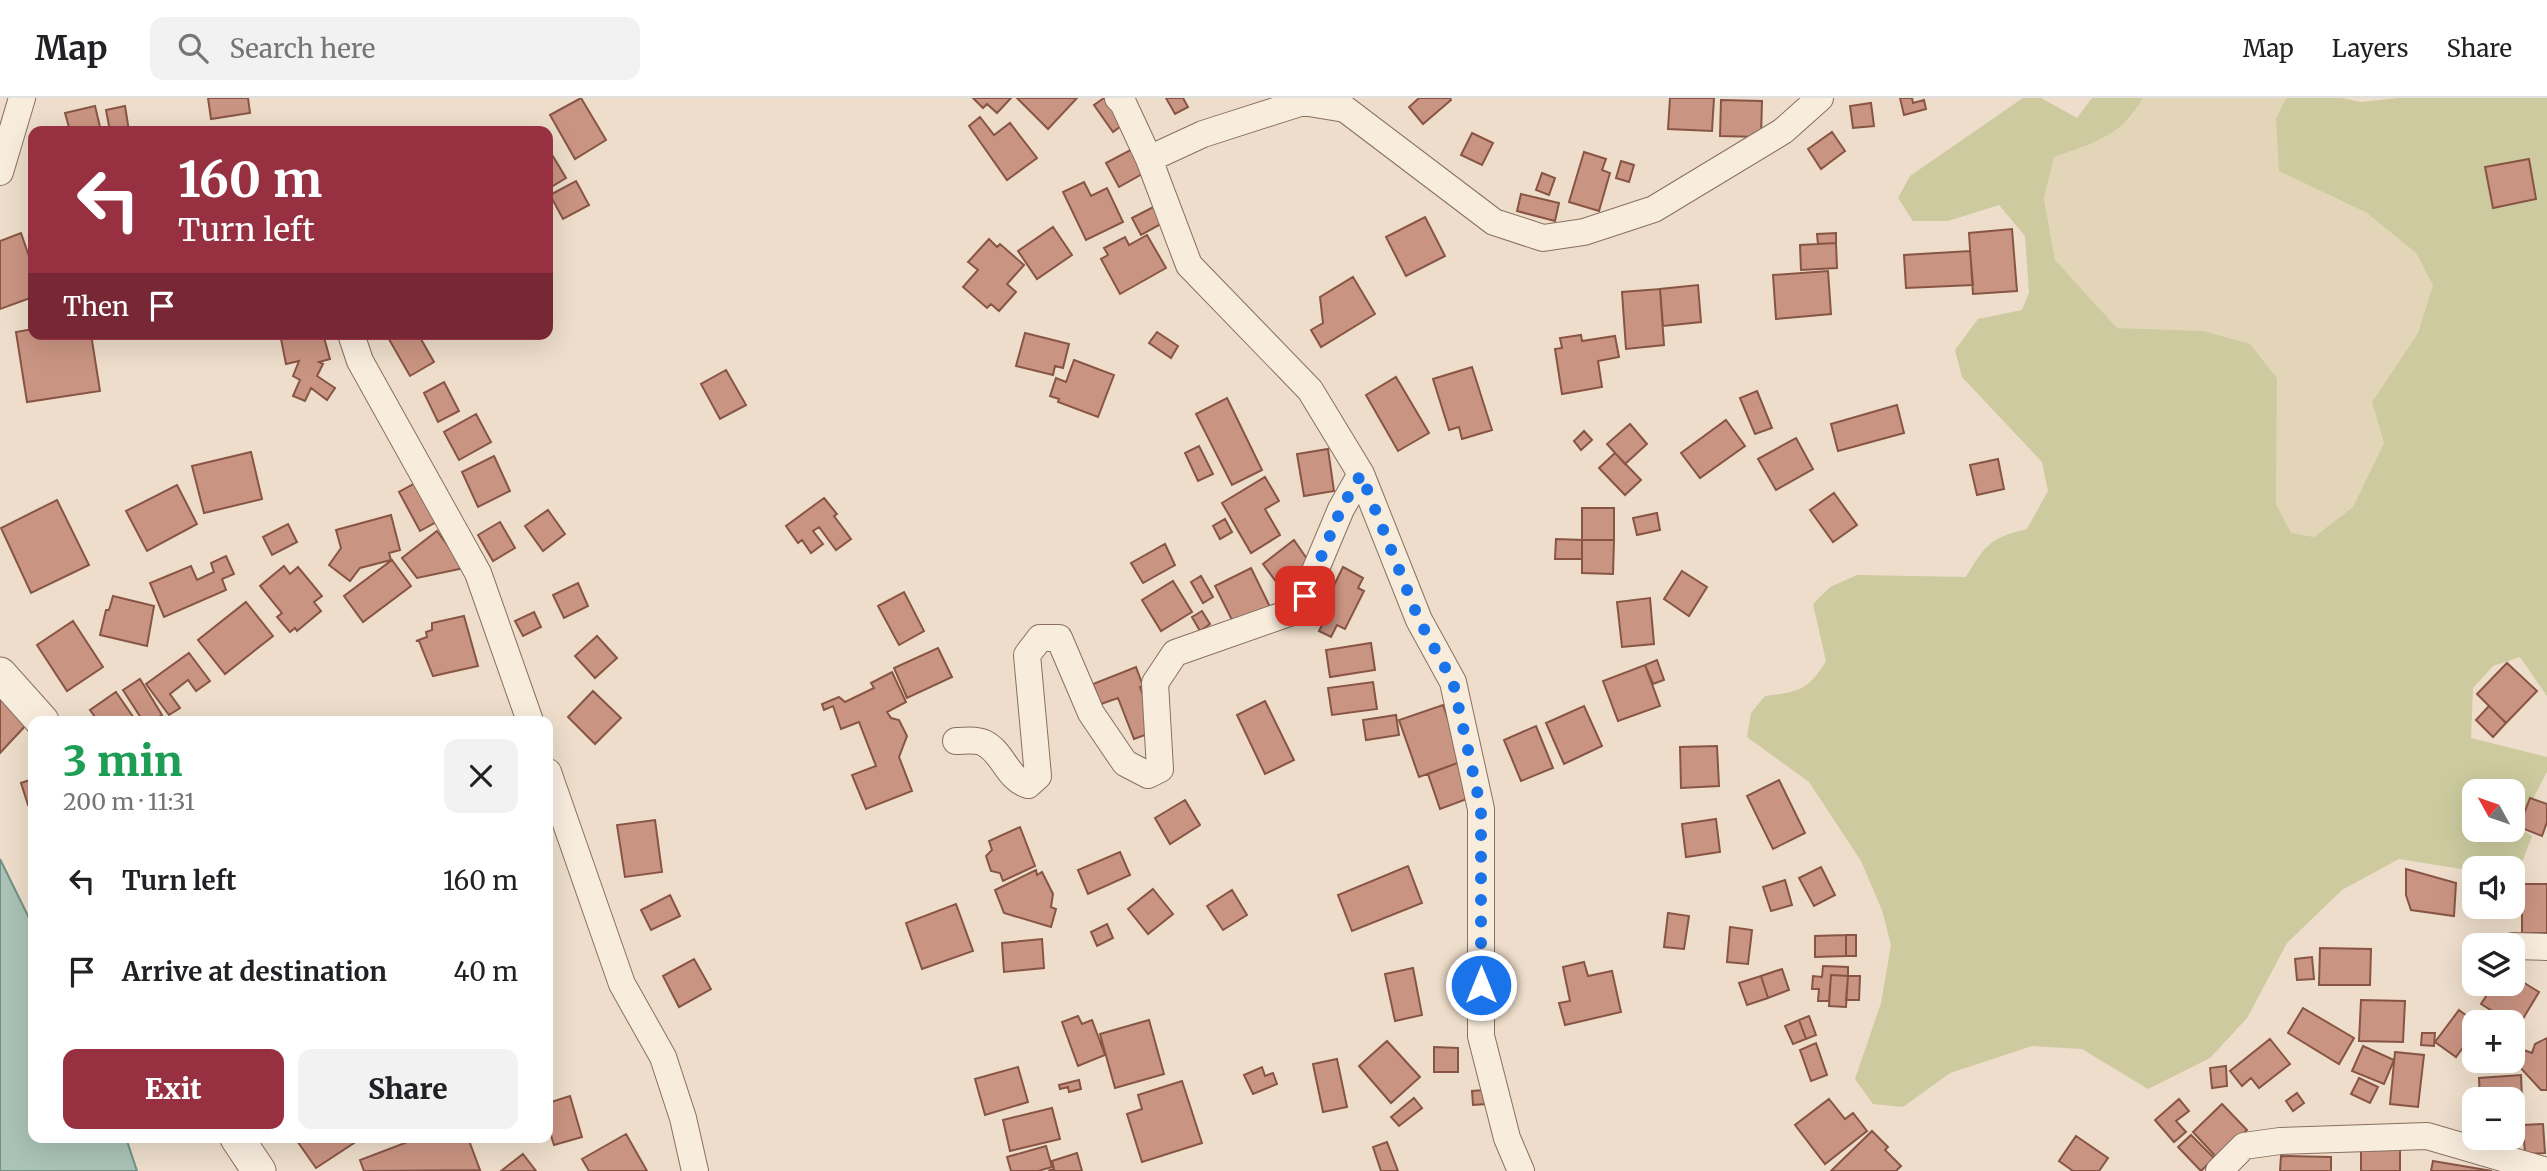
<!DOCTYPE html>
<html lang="en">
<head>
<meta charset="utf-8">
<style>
  :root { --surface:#fff; --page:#f2f2f2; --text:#202124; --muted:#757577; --line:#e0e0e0; --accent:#973142 }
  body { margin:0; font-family:Merriweather,serif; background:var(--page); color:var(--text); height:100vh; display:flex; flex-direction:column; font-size:26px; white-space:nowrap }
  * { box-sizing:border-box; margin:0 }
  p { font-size:23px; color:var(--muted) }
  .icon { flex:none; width:38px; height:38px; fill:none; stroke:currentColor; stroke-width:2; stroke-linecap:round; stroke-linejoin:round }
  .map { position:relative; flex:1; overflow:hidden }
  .details { position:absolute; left:28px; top:618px; width:525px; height:427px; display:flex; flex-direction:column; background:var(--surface); border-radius:14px; box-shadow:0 7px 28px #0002 }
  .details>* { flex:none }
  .banner { position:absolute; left:28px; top:28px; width:525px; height:214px; border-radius:14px; box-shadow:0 7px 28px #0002; background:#973142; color:#fff; overflow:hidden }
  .needle { width:46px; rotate:310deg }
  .buttons { position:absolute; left:2462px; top:681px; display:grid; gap:14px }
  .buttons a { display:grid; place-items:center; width:63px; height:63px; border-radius:14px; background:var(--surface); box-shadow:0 7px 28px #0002; font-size:35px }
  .pin { position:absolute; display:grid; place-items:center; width:60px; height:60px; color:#fff; margin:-30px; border-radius:14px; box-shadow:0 4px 10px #0006 }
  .me { position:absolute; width:77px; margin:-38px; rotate:0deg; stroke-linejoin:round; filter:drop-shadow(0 0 5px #0008) }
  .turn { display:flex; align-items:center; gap:24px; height:147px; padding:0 35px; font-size:32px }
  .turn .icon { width:91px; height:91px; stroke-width:2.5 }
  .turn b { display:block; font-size:49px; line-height:60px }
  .then { display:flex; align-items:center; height:66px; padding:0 35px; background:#0003; gap:14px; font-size:26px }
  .round { display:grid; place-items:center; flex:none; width:74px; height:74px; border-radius:14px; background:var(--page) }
  .overview { display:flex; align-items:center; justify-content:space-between; height:119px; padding:0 35px }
  h1 { font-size:42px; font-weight:800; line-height:52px; color:#1e9e55 }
  .cta { display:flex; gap:14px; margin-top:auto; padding:14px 35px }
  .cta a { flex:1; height:80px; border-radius:14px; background:var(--accent); color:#fff; font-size:28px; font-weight:800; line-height:80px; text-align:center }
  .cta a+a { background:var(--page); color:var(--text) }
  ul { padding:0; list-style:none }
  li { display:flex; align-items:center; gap:21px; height:91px; padding:0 35px }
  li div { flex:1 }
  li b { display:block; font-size:26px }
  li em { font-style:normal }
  header { display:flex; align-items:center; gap:42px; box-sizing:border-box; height:98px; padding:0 35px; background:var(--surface); border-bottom:2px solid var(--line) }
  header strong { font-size:33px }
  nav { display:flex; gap:38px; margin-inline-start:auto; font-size:24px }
  .search { width:490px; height:63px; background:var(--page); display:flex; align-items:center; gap:18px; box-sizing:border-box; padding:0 24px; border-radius:14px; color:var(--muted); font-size:26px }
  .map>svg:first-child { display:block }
</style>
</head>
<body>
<header>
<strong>Map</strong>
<div class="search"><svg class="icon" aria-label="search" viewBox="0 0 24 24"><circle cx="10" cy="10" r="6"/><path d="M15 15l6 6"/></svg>Search here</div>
<nav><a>Map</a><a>Layers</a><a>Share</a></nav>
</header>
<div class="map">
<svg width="2547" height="1073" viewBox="0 0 2547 1073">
  <rect width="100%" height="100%" fill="#edddca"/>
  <path fill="#e3d5b8" d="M2143,0H2286L2276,21L2280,73L2367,115L2416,155L2433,187L2418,235L2372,304L2384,345L2353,409L2314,439L2291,435L2276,406L2277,280L2250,246L2204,233L2117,230L2055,162L2044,100L2054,59L2103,41L2132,18Z"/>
  <path fill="#ccca9e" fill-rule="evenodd" d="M2023,0H2041L2077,20L2092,0H2143C2121,39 2093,45 2054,59L2044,100L2055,162L2117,230L2204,233L2250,246L2277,280L2276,406L2291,435L2314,439L2353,409L2384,345L2372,304L2418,235L2433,187L2416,155L2367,115L2279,73L2276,21L2286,0H2342L2361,4L2398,0H2547V598L2520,559L2493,568L2473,590L2471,640L2547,659V674L2518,729L2532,738L2516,780L2513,779V770H2474V773L2399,761L2342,792L2287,845L2247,920L2210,960L2148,991L2082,951L2032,948L1950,975L1903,1009L1873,1006L1855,981L1881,905L1891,847L1882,812L1861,763L1809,684L1747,639L1751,615L1765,598C1798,594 1808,593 1826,563L1813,506L1830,489L1857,477L1966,479C1986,446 1990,440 2027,431L2048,393L2042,364L1962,279L1955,252L1978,221L2022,212L2029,195L2025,138L1999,107L1948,123H1913L1898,100L1910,78ZM2474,693H2513V732H2474Z"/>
  <path fill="#aac2b7" stroke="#719184" stroke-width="2" d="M0,761L33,828V1040H126L137,1073H0Z"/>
  <path fill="#ca9482" stroke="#885545" stroke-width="2" d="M208,0H248L250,15L211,21Z
    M581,0L606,42L575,61L550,17Z
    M973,0H1011L997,15L987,6L983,10Z
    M1017,0H1077L1048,31Z
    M1104,0H1114L1129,22L1113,34L1094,7Z
    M1166,0H1183L1188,9L1175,16Z
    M1419,0H1450L1451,2L1423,26L1409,9Z
    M1670,0H1714L1712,33L1668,31Z
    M1900,0H1912L1913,5L1924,2L1926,11L1904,17Z
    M1721,2L1762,3L1761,39L1720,38Z
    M1871,5L1874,28L1853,30L1850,8Z
    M95,8L101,33H70L65,15Z
    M125,8L129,33H110L106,12Z
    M980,19L994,37L1010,25L1037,60L1007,82L969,28Z
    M1832,34L1845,53L1821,71L1808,51Z
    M1472,35L1493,45L1482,67L1461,57Z
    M1138,48L1151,71L1119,89L1106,65Z
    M548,50L566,80L548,91Z
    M1584,54L1606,61L1602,72L1610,75L1599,113L1569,104Z
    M2529,61L2536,101L2493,110L2485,69Z
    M1621,63L1634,67L1629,84L1616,80Z
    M1542,75L1555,80L1549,97L1536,92Z
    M576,83L589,107L563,121L550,97Z
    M1084,84L1091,98L1107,90L1123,124L1086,142L1063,94Z
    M1521,96L1559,105L1555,123L1517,113Z
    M1161,105L1170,121L1141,137L1132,120Z
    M1425,119L1445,158L1406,178L1386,139Z
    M1053,129L1072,157L1037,181L1018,153Z
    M2012,131L2017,193L1973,196L1969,135Z
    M21,135L33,170V199L0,211V143Z
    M1836,135V145L1818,146L1817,136Z
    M1147,137L1166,170L1120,196L1101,161L1108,157L1104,150L1125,139L1129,147Z
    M989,141L997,149L1000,146L1024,167L1007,186L1016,194L999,213L991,206L987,210L963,189L978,172L968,164Z
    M1836,145L1837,170L1801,172L1800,147Z
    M1970,153L1973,187L1906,190L1904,157Z
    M1828,173L1831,216L1776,221L1773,177Z
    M1353,179L1375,216L1321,249L1311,232L1323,225L1320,199Z
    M1698,187L1701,224L1663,228L1660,191Z
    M1660,191L1664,247L1626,251L1622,194Z
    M33,231V236H91L100,293L27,304L16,234Z
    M1157,234L1178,248L1171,260L1149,245Z
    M1025,235L1069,246L1063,270L1055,268L1053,277L1016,268Z
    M280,236H323L330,261L319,264L323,266L317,278L335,290L327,302L311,290L305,303L293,298L300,282L293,278L299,263L286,266Z
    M386,236H418L434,264L410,278Z
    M1581,237L1582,243L1615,238L1619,259L1598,263L1602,289L1562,296L1555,251L1562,250L1560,240Z
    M1074,262L1114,277L1098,319L1058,304L1059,301L1050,298L1056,280L1066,284Z
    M1472,269L1492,332L1462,341L1459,329L1449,332L1433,281Z
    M726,272L746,307L720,321L701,286Z
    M1396,279L1429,335L1398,353L1366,297Z
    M444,284L459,313L438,324L424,295Z
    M1757,293L1772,330L1755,336L1740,300Z
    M1227,300L1262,372L1232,387L1196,316Z
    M1897,307L1904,335L1838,353L1831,326Z
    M476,316L491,344L459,362L444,334Z
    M1726,322L1745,348L1700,380L1681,355Z
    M1630,326L1647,346L1625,366L1607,346Z
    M1584,333L1592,342L1581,352L1574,343Z
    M1796,340L1813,371L1776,392L1758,361Z
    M1199,348L1213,376L1198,383L1185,355Z
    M1328,351L1334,393L1304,398L1297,356Z
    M251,354L262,401L204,415L192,368Z
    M1615,355L1641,382L1625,397L1599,370Z
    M494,358L510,393L478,409L462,374Z
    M1998,361L2004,391L1977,397L1970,367Z
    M1265,379L1279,403L1265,411L1280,437L1251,455L1222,405Z
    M417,384L438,423L420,433L399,394Z
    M177,387L197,426L147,453L126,413Z
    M1834,395L1857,427L1833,444L1810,412Z
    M824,400L837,416L834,418L851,441L836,452L819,429L813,433L823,446L811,455L802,442L798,445L786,428Z
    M57,402L89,467L31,495L1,430Z
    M1582,410H1614V442H1582Z
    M548,412L565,436L543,453L525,428Z
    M1657,415L1660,432L1637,437L1633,420Z
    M391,417L400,452L389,455L391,462L360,470L350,483L329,467L341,450L336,432Z
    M1225,421L1232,434L1220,441L1213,428Z
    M500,424L515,450L493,463L478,437Z
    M288,426L297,444L272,457L263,439Z
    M437,433L464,470L417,480L402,460Z
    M1556,441L1582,442V461H1555Z
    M1294,442L1314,471L1285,496L1263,466Z
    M1582,442H1614L1613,476L1582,475Z
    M1165,446L1175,467L1143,485L1131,465Z
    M226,458L234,476L222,481L226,492L164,519L150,485L191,468L197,482L214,474L211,465Z
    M392,462L411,488L363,524L344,498Z
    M284,468L290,476L298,469L322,498L314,504L321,513L297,533L295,530L290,534L277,519L282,515L260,488Z
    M1343,469L1363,480L1358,490L1364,493L1345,531L1337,527L1331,539L1319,533L1323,525L1317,522Z
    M1251,470L1272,513L1236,530L1215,488Z
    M1682,473L1707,489L1689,518L1664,501Z
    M1201,478L1213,499L1203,505L1191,484Z
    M1173,483L1192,514L1161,533L1142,502Z
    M578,485L588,508L564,520L553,497Z
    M904,494L924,533L899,547L878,508Z
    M113,498L154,508L147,548L100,537L106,512H109Z
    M1650,500L1654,546L1622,549L1617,504Z
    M246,504L273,538L225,576L198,542Z
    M1202,513L1210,526L1200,533L1192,519Z
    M534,514L541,529L523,538L515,523Z
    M464,518L478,568L433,578L419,543H416L427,539L426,534L432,532V525Z
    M73,523L103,569L67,593L37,547Z
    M597,538L617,560L595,580L575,558Z
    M1371,545L1375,572L1330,579L1326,552Z
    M938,550L952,579L907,600L894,570Z
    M189,555L210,583L196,593L188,582L170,596L180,610L169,617L146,586Z
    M1657,562L1664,582L1653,586L1645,567Z
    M2507,565L2537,593L2506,625L2477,596Z
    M1645,567L1660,608L1618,623L1603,583Z
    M1136,569L1143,588L1140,589L1156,633L1134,641L1118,600L1101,606L1093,586Z
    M892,574L906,604L887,614L891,620L899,622L907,638L899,659L912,693L866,711L852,677L876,668L859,624L841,631L833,608L824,612L822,606L839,599L845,604L874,590L871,585Z
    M140,581L162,617L153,623H143L123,592Z
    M1373,584L1377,611L1332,617L1328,590Z
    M593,593L621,620L595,646L568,619Z
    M116,594L136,623H98L90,612Z
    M0,598L28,625L0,655Z
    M1265,603L1294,662L1265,676L1237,617Z
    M1443,607L1463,663L1419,679L1399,622Z
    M1584,608L1602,648L1564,666L1546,625Z
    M2489,608L2506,625L2493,639L2476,622Z
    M1396,617L1399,637L1366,642L1363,622Z
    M1536,628L1553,670L1521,683L1504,642Z
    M1717,648L1719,688L1681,690L1680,649Z
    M1463,663L1475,698L1440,711L1428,676Z
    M33,681V705L28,707L21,685Z
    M1779,682L1805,735L1773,751L1747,698Z
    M2530,700L2547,706V724L2542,738L2519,729Z
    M1185,702L1200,727L1170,746L1155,720Z
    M1716,721L1720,754L1686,759L1682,726Z
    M655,722L662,774L625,779L617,727Z
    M1020,729L1035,768L1003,783L1000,775L991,773L986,758L992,752L989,743Z
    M1120,754L1130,777L1088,796L1078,772Z
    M1408,768L1422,805L1352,833L1338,797Z
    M1821,769L1835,797L1814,808L1799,780Z
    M2406,771L2456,785L2454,818L2411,812L2406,797Z
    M1036,772L1037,777L1042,774L1053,796L1051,809L1056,811L1051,829L1004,815L995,792Z
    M1785,782L1792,807L1771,813L1763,789Z
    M2522,786H2547V835H2522Z
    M1153,791L1173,816L1148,836L1128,811Z
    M1232,792L1247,817L1223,832L1207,808Z
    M670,797L680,818L651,832L641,812Z
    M956,806L973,853L922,871L906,825Z
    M1668,815L1689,818L1684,851L1664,849Z
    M1107,826L1113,840L1097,848L1091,834Z
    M1730,829L1752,832L1748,866L1727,864Z
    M1846,837V858L1815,859V838Z
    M1846,837H1856V858H1846Z
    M1042,841L1044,870L1004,874L1002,845Z
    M2320,850L2371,851L2370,887H2319Z
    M2312,859L2314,881L2297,882L2295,861Z
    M694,861L711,891L679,909L663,878Z
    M1584,864L1588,878L1612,873L1621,914L1565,927L1559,905L1570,903L1563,869Z
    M1823,868L1848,869V878L1831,877L1829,903H1818L1819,891H1812L1813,878L1822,879Z
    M1413,870L1422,917L1395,923L1385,876Z
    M1782,871L1789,892L1768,900L1761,878Z
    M1831,877L1848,878L1846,909L1829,908Z
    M1761,878L1768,900L1747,907L1739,885Z
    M1848,878H1860L1859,902H1846Z
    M2513,878L2539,894L2518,929L2481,906L2494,886H2513Z
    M2361,902L2405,903L2403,944L2359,943Z
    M2303,910L2354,940L2339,966L2288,935Z
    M2459,912L2475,924L2474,934L2456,959L2435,944Z
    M1078,918L1082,926L1092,922L1105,957L1078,968L1062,924Z
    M1809,918L1816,937L1806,941L1799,922Z
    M1149,922L1164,976L1115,990L1100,936Z
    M1799,922L1806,941L1793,946L1785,928Z
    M2422,935H2435L2434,948L2421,947Z
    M2547,940V992H2541L2516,965L2524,952L2532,955L2535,946Z
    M2270,941L2290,966L2259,990L2251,980L2242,988L2230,973Z
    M1387,943L1420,979L1391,1005L1359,968Z
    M1816,945L1827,977L1811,983L1800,952Z
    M2363,948L2394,962L2384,986L2352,973Z
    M1434,949L1458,950V974H1434Z
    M2395,954L2424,957L2418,1009L2390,1006Z
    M1337,961L1347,1009L1323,1014L1313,966Z
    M2226,968L2227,988L2212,990L2210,970Z
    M1018,969L1028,1004L985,1017L975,981Z
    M1262,969L1265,978L1273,975L1277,986L1253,996L1244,977Z
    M2521,977L2523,1024L2513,1025V1001H2480L2479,980Z
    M2359,980L2378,989L2370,1005L2351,996Z
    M1079,982L1081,991L1069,994L1068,989L1060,991L1059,987Z
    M1182,983L1202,1045L1142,1064L1127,1016L1142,1011L1138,997Z
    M1484,992L1486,1006L1473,1007L1472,993Z
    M2297,995L2304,1005L2293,1013L2286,1003Z
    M570,998L582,1039L554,1047L548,1028V1005Z
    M1414,1000L1422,1010L1399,1028L1391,1019Z
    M1829,1001L1845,1021L1853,1015L1867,1033L1825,1066L1795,1027Z
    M2179,1001L2189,1013L2176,1023L2186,1034L2174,1044L2155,1022Z
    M2222,1006L2247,1032L2218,1061L2193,1034Z
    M1052,1010L1060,1041L1010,1053L1003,1022Z
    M2543,1026L2545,1055L2525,1056L2523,1027Z
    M2513,1030H2517V1047L2487,1048V1040H2513Z
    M1872,1033L1888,1049L1885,1052L1901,1068L1896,1073H1831Z
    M626,1036L647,1073H589L582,1061Z
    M2191,1037L2214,1060L2201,1073L2178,1049Z
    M2076,1038L2108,1060L2099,1073H2073L2059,1063Z
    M295,1040H354L357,1043L316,1070Z
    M418,1040H468L480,1072L364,1073L360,1062Z
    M1387,1044L1398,1073H1381L1373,1049Z
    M2361,1044L2400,1045V1073H2361Z
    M1046,1048L1052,1069L1038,1073H1011L1007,1059Z
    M1077,1055L1082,1073H1048L1054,1071L1052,1063Z
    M523,1056L536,1073H501Z
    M2281,1058L2331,1059V1073H2280Z
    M2433,1063L2492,1073H2431Z"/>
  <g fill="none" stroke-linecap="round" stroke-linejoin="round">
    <defs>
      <path id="minor" d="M1118,0L1123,5L1149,61L1189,167L1310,292L1361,376L1419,522L1453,584L1481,711V938L1507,1040L1521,1073
        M1149,61L1203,36L1303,4L1345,11L1494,124L1543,140L1584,134L1654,111L1783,33L1820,0
        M0,74L22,0
        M351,236L360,263L478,475L530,623
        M956,643C965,643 976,641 984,645C1003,654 1007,681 1028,687L1038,678L1027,557L1040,540H1059L1091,615L1125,665L1148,677L1160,671L1155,585L1175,555L1289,515L1305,497L1341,411L1361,376
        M548,674L622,886L663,959L683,1020L695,1073
        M2513,848L2547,849
        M2219,1073L2244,1048L2280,1043L2427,1038L2547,1073"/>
      <path id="tertiary" d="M0,576L42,623
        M237,1040L259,1073"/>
    </defs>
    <use href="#minor" stroke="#8a6f5f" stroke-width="28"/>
    <use href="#tertiary" stroke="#8a6f5f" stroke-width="35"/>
    <use href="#minor" stroke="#f8ecdd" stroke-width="26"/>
    <use href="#tertiary" stroke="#f8ecdd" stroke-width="33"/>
  </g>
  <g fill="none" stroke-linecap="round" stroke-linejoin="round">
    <path stroke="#1a73e8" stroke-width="12" stroke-dasharray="0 21.6" d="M1305,498L1341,411L1361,376L1419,522L1453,584L1481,711V887"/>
  </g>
</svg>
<div class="buttons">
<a><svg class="needle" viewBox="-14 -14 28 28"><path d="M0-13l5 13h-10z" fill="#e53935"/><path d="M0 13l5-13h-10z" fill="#757577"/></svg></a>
<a><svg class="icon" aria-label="sound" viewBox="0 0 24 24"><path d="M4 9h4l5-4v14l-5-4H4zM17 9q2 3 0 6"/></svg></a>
<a><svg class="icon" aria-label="layers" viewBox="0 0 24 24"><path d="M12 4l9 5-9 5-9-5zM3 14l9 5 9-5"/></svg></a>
<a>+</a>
<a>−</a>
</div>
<div class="pin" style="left:1305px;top:498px;background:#d93025"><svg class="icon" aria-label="arrive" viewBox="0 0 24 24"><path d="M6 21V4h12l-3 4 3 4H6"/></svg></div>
<svg class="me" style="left:1481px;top:887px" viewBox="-20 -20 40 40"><circle r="17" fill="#1a73e8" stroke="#fff" stroke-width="3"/><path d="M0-11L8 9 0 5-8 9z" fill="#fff"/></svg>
<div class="banner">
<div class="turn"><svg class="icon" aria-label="left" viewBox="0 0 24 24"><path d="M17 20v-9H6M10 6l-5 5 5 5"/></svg><div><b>160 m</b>Turn left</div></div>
<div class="then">Then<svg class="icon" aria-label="arrive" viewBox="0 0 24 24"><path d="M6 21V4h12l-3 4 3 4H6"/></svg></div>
</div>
<section class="details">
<div class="overview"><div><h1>3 min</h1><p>200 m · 11:31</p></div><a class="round"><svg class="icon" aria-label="close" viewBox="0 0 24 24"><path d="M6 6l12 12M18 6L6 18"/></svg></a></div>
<ul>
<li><svg class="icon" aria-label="left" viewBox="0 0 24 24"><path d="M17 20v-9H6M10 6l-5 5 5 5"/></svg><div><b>Turn left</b></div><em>160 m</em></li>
<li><svg class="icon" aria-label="arrive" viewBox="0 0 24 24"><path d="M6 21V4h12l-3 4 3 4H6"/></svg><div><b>Arrive at destination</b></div><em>40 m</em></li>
</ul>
<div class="cta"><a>Exit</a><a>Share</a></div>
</section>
</div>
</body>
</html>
